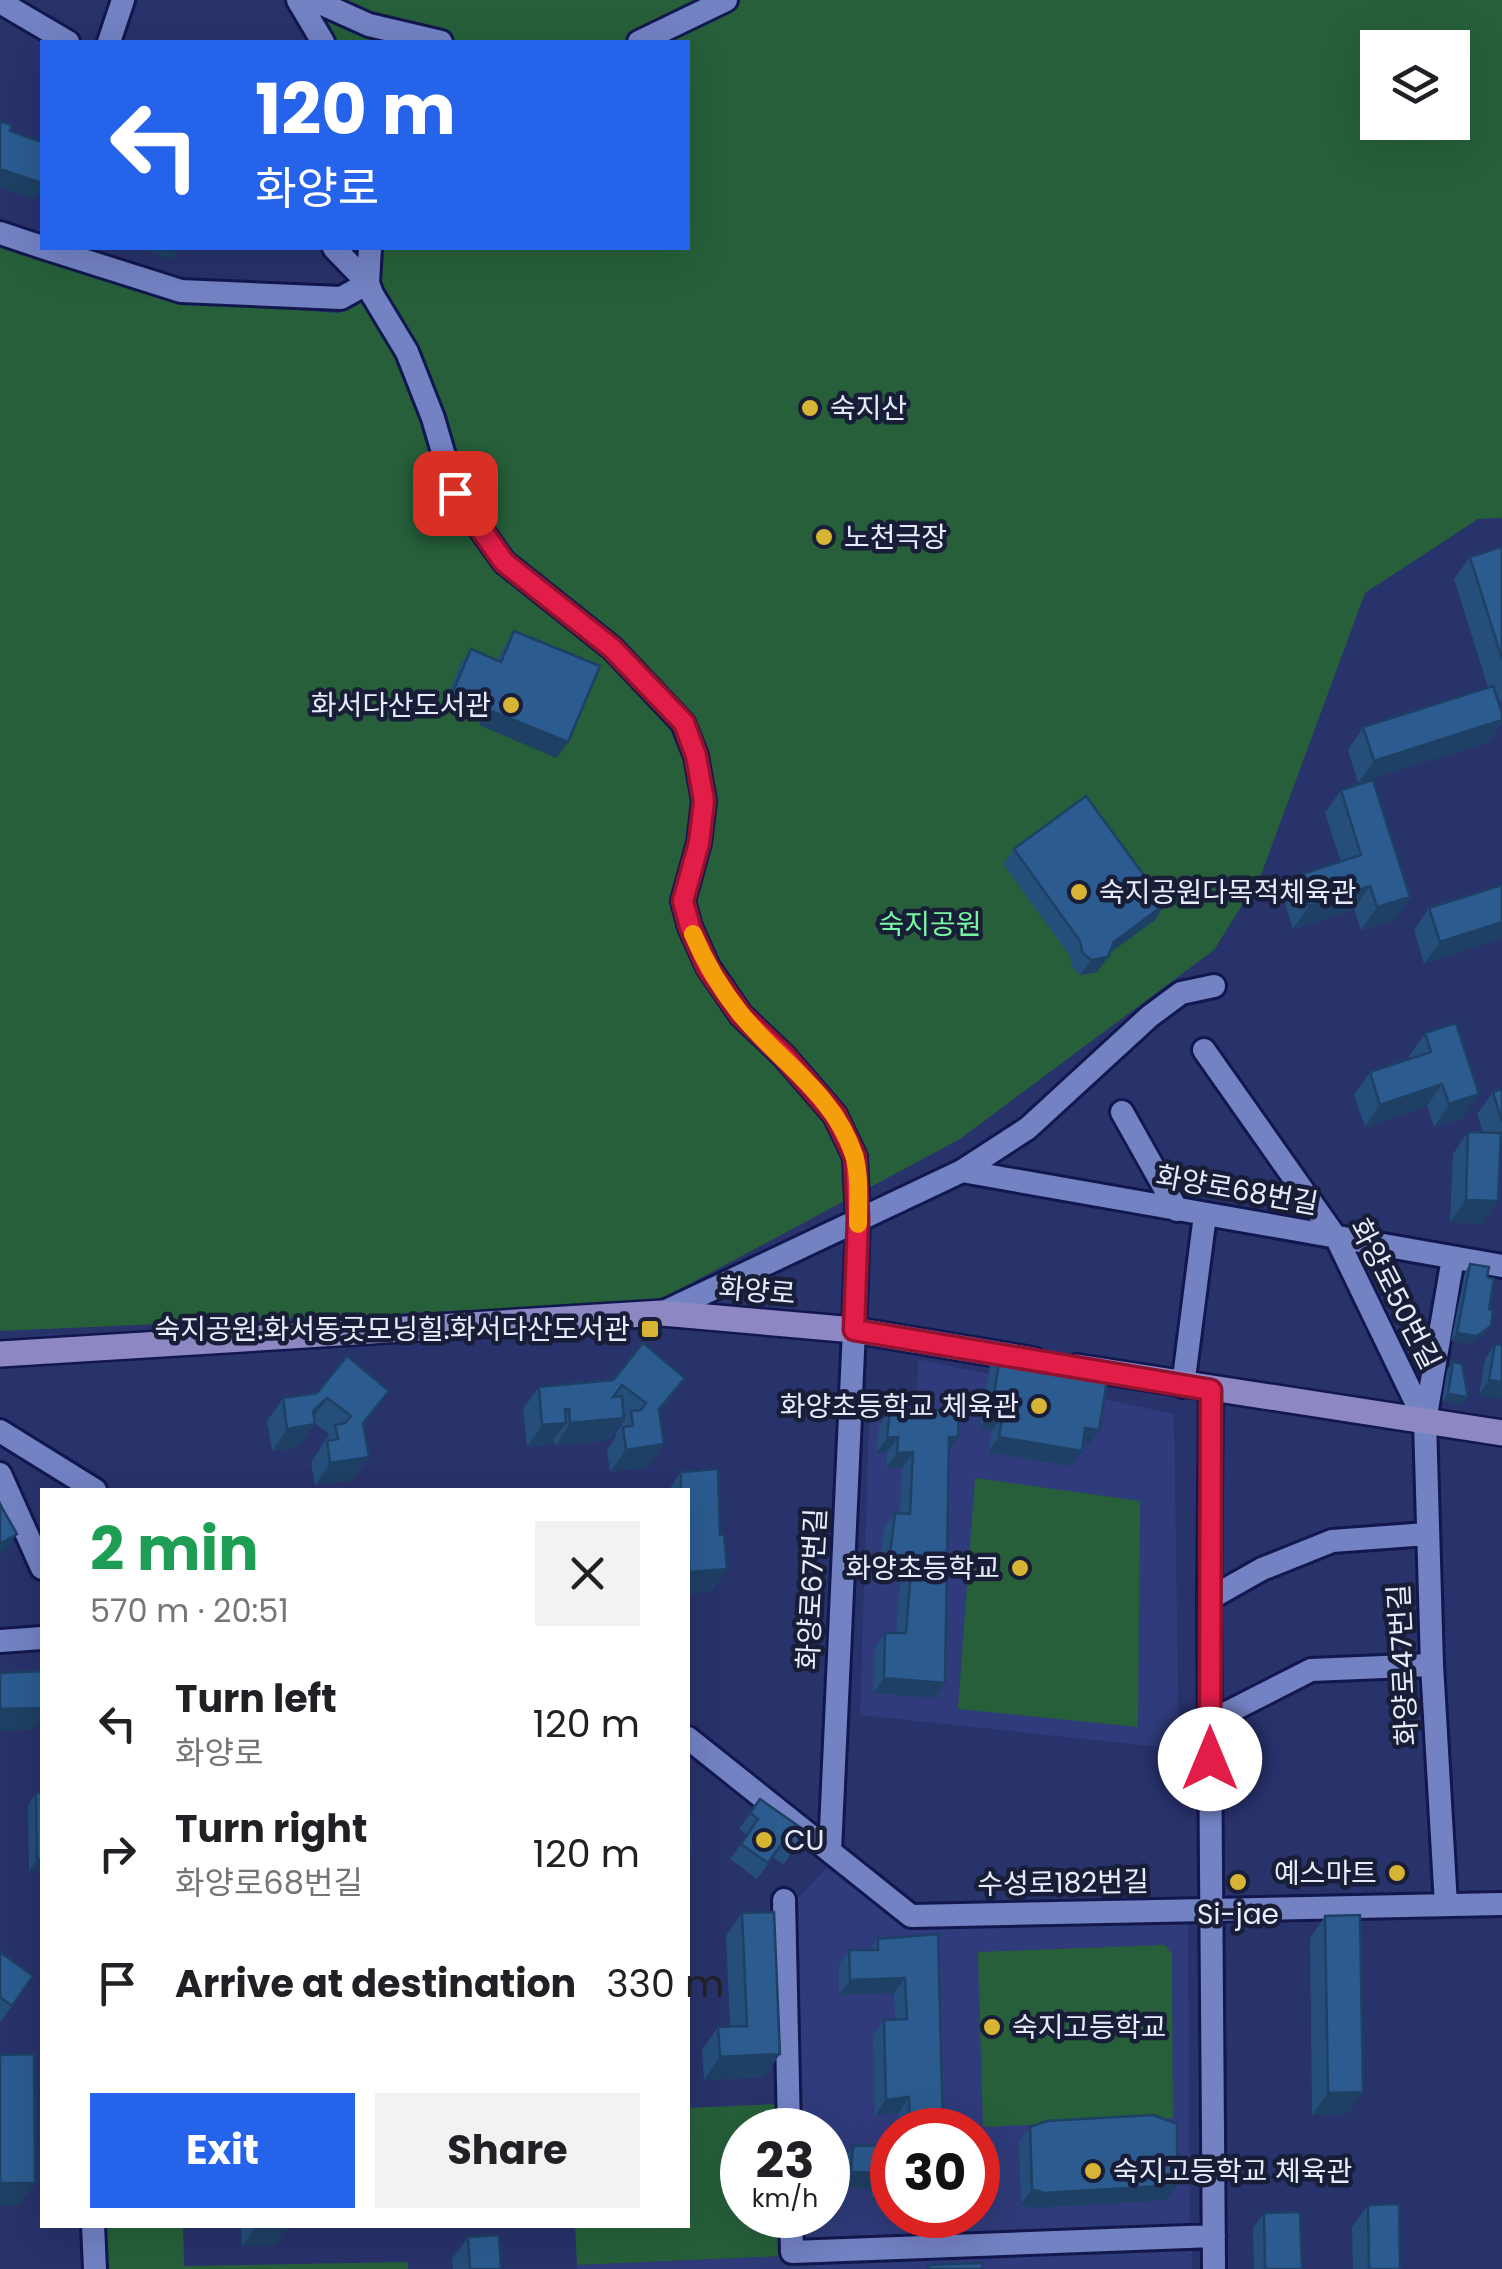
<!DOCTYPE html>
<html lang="en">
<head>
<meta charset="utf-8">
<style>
  :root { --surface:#fff; --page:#f2f2f2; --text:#202124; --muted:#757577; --accent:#2563eb }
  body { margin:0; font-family:Poppins,"Noto Sans KR",sans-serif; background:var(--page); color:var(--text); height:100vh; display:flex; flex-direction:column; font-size:38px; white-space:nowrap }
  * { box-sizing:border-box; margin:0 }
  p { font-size:32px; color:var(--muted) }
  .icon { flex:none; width:55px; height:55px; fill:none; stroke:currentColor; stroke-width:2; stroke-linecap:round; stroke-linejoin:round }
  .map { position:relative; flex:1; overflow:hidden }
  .sheet { position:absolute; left:40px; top:1488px; width:650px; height:740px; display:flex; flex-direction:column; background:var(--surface); border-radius:0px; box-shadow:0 10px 40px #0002 }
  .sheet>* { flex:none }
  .hud { position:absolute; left:40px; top:40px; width:650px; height:210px; border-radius:0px; box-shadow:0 10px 40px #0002; background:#2563eb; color:#fff; overflow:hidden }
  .tools { position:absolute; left:1360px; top:30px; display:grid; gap:20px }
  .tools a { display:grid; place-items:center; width:110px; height:110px; border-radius:0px; background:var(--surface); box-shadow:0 10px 40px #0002; font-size:50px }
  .speed { position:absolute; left:720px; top:2108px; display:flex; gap:20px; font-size:50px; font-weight:700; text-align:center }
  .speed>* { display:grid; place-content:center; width:130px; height:130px; border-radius:50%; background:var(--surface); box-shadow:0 10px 40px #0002; line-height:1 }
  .speed small { font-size:25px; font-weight:400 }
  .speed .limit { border:15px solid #d22; background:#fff; color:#111 }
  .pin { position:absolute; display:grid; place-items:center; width:85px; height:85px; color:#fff; margin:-42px; border-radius:20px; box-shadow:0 5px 15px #0006 }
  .me { position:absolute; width:110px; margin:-55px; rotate:0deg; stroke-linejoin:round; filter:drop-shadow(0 0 8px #0008) }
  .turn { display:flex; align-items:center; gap:35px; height:210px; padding:0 50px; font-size:45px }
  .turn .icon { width:130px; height:130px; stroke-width:2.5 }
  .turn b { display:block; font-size:70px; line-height:85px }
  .round { display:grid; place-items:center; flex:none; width:105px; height:105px; border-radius:0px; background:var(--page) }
  .summary { display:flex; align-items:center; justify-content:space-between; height:170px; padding:0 50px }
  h1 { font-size:60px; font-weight:700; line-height:75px; color:#1e9e55 }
  .button { display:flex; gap:20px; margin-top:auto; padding:20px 50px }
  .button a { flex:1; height:115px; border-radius:0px; background:var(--accent); color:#fff; font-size:40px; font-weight:700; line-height:115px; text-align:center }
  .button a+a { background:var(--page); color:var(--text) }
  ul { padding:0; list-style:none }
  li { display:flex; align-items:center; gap:30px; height:130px; padding:0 50px }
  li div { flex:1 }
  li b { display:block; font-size:38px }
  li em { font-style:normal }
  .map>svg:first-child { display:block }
</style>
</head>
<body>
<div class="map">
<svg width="1502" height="2269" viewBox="0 0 1502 2269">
  <rect width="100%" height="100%" fill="#28326b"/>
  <path fill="#2f3b7a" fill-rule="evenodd" d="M918,1359L1174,1414L1179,1749L860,1715L869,1418L916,1420Z
    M831,1863L907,1924L1188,1922L1190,2228L800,2244L799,2215H828V2130H797L793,1903ZM892,2130H978V2215H892Z
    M1192,2248V2269H577V2265L784,2256Z"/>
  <path fill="#265f3a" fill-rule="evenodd" d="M312,0H1502V518L1478,519L1365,593L1261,875L1214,950L960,1139L656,1302L0,1331V243L180,301L338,313L364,301L381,280L383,248H688V42H336ZM1378,48H1452V122H1378Z
    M975,1478L1140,1501L1138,1727L958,1709Z
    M1165,1945L1172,1954L1173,2118L983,2127L978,1952Z
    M778,2104L779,2130H742V2215H782L784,2256L577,2265L575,2225H688V2108Z
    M103,2225H183L184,2266L408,2262V2269H104Z"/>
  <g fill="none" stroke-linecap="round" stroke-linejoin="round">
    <defs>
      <path id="street" d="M298,0L323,42
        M313,0L369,25L441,42
        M0,2L68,42
        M109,42L123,0
        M639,42L726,0
        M0,233L42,247
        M45,248L181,291L341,298L368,283
        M334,248L368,283
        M370,248L368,283L372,294L407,352L433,418L455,493L504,562L612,648L683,723L696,756L704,801L699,843L683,901L690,927L708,967L741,1015L784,1056L835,1115L855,1157L858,1219L854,1330L830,1851
        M1204,1050L1337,1239L1425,1421
        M1122,1112L1177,1210
        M962,1171L1502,1266
        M662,1313L962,1171L1028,1128L1150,1016L1181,993L1214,986
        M1183,1386L1205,1215
        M1211,1390L1209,1599L1214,2269
        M0,1431L95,1490
        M0,1474L42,1568
        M1209,1599L1262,1569L1332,1541L1427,1534
        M0,1641L42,1638
        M1209,1722L1311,1670L1432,1665
        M688,1738L911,1916L1502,1904
        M784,1900L789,2130
        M1446,1905L1432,1665L1425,1421L1453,1258
        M791,2215L792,2252L1214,2236
        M93,2225L95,2269"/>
      <path id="secondary" d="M0,1354L662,1313L854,1330L1033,1360
        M1077,1367L1502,1433"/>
    </defs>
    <use href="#street" stroke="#12174e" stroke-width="28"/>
    <use href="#secondary" stroke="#12174e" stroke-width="30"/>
    <use href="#street" stroke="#7282c3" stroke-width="22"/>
    <use href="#secondary" stroke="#8d87c3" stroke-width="25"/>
  </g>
  <path fill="#254e7b" d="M1502,547V701L1498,702L1502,713V722L1488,742L1358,783L1348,750L1363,727L1488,687L1454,579L1470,557Z
    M514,631L557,758L479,725L482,716L465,709L459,716L442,709L460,665L471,649L497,660L504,646Z
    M1341,790L1410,897L1394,920L1361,930L1354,909L1293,929L1283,897L1299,875L1341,862L1325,813Z
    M1014,849L1165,904L1155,920L1110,953L1097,972L1080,975L1072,967L1070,956L1003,864Z
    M1502,885L1424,964L1414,930L1429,908Z
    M1425,1033L1464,1117L1434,1127L1427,1106L1365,1127L1354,1095L1370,1072L1410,1059L1409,1056Z
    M1502,1089V1143L1500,1144L1482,1224L1450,1222L1453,1154L1468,1132H1483L1477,1114L1493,1092Z
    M1470,1264L1487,1277L1491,1326L1485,1333L1471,1344L1451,1341L1465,1272Z
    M1495,1344L1502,1399L1479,1395L1485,1359Z
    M1001,1351L1088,1446L1083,1445L1071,1466L988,1452L992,1430L980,1427L990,1367Z
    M1453,1362L1462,1405L1442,1401L1447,1370Z
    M685,1378L659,1412L649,1467L610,1472L607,1450L616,1437L615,1434L624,1421L623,1420L608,1440L555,1446L554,1440L550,1445L527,1447L523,1409L539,1387Z
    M317,1393L373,1414L364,1425L369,1457L353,1480L315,1486L311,1463L329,1434L315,1424L299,1447L272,1451L267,1421L283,1398Z
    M890,1410L958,1437L949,1450L945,1683L934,1698L873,1693L875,1648L885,1633H896L901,1573L879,1570L884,1528L895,1513H900L902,1468H886L887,1453H876L879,1426Z
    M718,1469L720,1535L724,1534L727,1569L711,1591L688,1594V1490H669L681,1472Z
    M36,1793H42V1871H29L28,1805Z
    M760,1799L807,1832L783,1865L773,1857L757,1879L730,1859L747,1835L739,1829Z
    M742,1913L780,2054L764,2077L704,2080L702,2050L718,2027H730L726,1936Z
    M1325,1916L1348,2114L1312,2115L1310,1938Z
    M938,1934L943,2130H899V2112L875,2116L873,2035L884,2020L895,2019L894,1993L839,1995V1965L849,1950H870L878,1939Z
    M0,1952L33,1976L0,2023Z
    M1030,2127L1167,2200L1033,2208L1021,2204L1019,2142Z
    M892,2145V2199L872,2200V2189L840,2187L842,2162L853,2146Z
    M1368,2205L1400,2269H1353L1352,2227Z
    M1264,2213L1302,2269H1254L1253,2228Z
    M241,2225H289L275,2245L242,2246Z
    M468,2237L501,2269H453L452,2259Z"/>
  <path fill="#1e4064" d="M0,169L42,183V189L35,199L0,188Z
    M137,248H181L172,260Z
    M473,692L493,701L482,716L465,709L459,716L442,709L452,694Z
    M489,710L568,742L557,758L479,725Z
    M1502,720L1488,742L1358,783L1374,761Z
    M1370,886L1354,909L1293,929L1309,906Z
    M1410,897L1394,920L1361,930L1377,907Z
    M1165,904L1155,920L1104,957L1114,942Z
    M1502,922V939L1424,964L1440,942Z
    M1108,957L1097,972L1080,975L1091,960Z
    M1442,1084L1427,1106L1365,1127L1380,1105Z
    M1479,1094L1464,1117L1434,1127L1449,1104Z
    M1466,1200L1498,1201L1482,1224L1450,1222Z
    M1491,1326L1485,1333L1471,1344L1451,1341L1457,1333Z
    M685,1378L669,1400L643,1432L659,1409Z
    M1489,1380L1502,1382V1399L1479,1395Z
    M389,1391L373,1414L348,1445L363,1423Z
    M1448,1394L1468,1397L1462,1405L1442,1401Z
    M327,1398L311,1421L315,1424L299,1447L272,1451L287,1429L313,1411Z
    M565,1409H569L559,1423H566L550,1445L527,1447L542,1425Z
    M991,1412L1003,1414L992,1430L980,1427Z
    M624,1418L608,1440L555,1446L570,1423Z
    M1085,1428L1099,1430L1088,1446L1075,1444Z
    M898,1437L887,1453H876L887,1438Z
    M949,1437H958L948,1452Z
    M999,1437L1082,1451L1071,1466L988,1452Z
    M664,1444L649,1467L610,1472L626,1450Z
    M913,1452L902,1468H886L897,1453Z
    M369,1457L353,1480L315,1486L330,1463Z
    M17,1534L6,1550L0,1553V1544Z
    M890,1554L912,1558L901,1573L879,1570Z
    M727,1569L711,1591L688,1594V1576L690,1572Z
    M884,1678L945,1683L934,1698L873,1693Z
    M42,1708V1717L33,1730L0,1731V1709Z
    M42,1859V1871H29L37,1860Z
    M905,1978L894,1993L839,1995L850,1980Z
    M780,2054L764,2077L704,2080L720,2057Z
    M1363,2092L1348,2114L1312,2115L1328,2093Z
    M909,2097L899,2112L875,2116L886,2100Z
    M851,2172L882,2173L872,2189L840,2187Z
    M0,2183H35L20,2205L0,2206Z
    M892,2184V2199L872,2200L882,2185Z
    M1177,2185L1167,2200L1033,2208L1021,2204L1032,2189Z
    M257,2225H289L275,2245L242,2246Z"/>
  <path fill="#2b5b8f" stroke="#1e4064" stroke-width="2.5" d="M0,121L12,125L10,131L42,142V183L0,169Z
    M1502,547V659L1470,557Z
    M514,631L600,666L568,742L489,710L493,701L473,692L470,701L452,694L471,649L501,662Z
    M1493,686L1502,713V720L1374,761L1363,727Z
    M1373,780L1410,897L1377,907L1370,886L1309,906L1299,875L1361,855L1341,790Z
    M1086,796L1165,904L1114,942L1108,957L1091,960L1082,952L1080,941L1014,849Z
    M1502,885V922L1440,942L1429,908Z
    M1456,1023L1479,1094L1449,1104L1442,1084L1380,1105L1370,1072L1431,1052L1425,1033Z
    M1502,1089V1122L1493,1092Z
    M1468,1132L1501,1133L1498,1201L1466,1200Z
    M1470,1264L1489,1267L1487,1277L1494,1279L1489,1309L1493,1310L1491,1326L1477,1336L1457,1333Z
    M643,1343L685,1378L659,1409L664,1444L626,1450L623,1427L633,1426L631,1411L641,1410L646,1403L622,1385L613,1397L622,1396L624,1418L570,1423L569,1409H565L566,1423L542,1425L539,1387L613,1380Z
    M1495,1344L1502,1345V1382L1489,1380Z
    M1001,1351L1109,1369L1099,1430L1085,1428L1082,1451L999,1437L1003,1414L991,1412Z
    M347,1356L389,1391L363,1423L369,1457L330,1463L327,1441L338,1439L335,1425L345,1423L351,1416L327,1398L313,1411L315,1424L287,1429L283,1398L317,1393Z
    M1453,1362L1462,1364L1468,1397L1448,1394Z
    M890,1410H959L958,1437H949L945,1683L884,1678L885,1633H906L912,1558L890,1554L895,1513L910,1514L913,1452L897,1453L898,1437L887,1438Z
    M718,1469L720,1535L724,1534L727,1569L690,1572L688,1560V1490H681V1472Z
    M0,1504L17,1534L0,1544Z
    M42,1671V1708L0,1709V1673Z
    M688,1774L691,1852H688Z
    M36,1793H42V1859L37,1860Z
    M760,1799L807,1832L794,1850L783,1842L768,1863L741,1844L758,1819L750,1813Z
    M774,1912L780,2054L720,2057L718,2027L747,2026L742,1913Z
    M1360,1915L1363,2092L1328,2093L1325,1916Z
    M938,1934L943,2130H910L909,2097L886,2100L884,2020L907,2019L905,1978L850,1980L849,1950H878V1939Z
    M0,1952L33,1976L12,2006L0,1997Z
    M34,2054L35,2183H0V2055Z
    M1153,2115L1177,2124V2185L1044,2193L1032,2189L1030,2127L1047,2121Z
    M892,2145V2184L882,2185V2173L851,2172L853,2146Z
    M1399,2204L1400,2269H1369L1368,2205Z
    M1300,2212L1302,2269H1265L1264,2213Z
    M499,2235L501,2269H470L468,2237Z
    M982,2263V2269H928V2265Z"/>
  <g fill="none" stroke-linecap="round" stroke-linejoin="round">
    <defs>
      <path id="route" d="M455,493L504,562L612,648L684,723L696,756L704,801L699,843L683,901L690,927L708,968L741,1015L784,1056L835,1115L855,1157L858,1219L854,1330L1211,1390L1210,1759"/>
    </defs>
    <use href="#route" stroke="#92132f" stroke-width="25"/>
    <use href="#route" stroke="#e11d48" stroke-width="18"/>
    <path stroke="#f59e0b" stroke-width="18" d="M693,934C705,962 720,988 740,1013C777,1060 834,1093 854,1155C860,1175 858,1203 858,1224"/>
  </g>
  <g fill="#d8b434" stroke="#181e37" stroke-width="4">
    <circle cx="810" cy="408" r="10"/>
    <circle cx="824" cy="537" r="10"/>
    <circle cx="511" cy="705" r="10"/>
    <circle cx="1079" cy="892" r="10"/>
    <rect x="640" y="1319" width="20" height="20" rx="5"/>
    <circle cx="1039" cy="1406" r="10"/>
    <circle cx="1020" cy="1568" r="10"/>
    <circle cx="764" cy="1840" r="10"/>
    <circle cx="1397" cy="1873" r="10"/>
    <circle cx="1238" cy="1882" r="10"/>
    <circle cx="992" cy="2027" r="10"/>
    <circle cx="1093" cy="2171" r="10"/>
  </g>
  <g text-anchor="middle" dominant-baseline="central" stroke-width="9" stroke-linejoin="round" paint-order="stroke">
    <g font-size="28" fill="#e7ecfa" stroke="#181e37" text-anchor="start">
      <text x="830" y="408">숙지산</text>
      <text x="844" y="537">노천극장</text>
      <text x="491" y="705" text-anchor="end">화서다산도서관</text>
      <text x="1099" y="892">숙지공원다목적체육관</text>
      <text x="630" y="1329" text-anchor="end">숙지공원.화서동굿모닝힐.화서다산도서관</text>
      <text x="1019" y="1406" text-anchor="end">화양초등학교 체육관</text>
      <text x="1000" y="1568" text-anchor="end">화양초등학교</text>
      <text x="784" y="1840">CU</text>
      <text x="1377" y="1873" text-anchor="end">예스마트</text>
      <text x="1238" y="1914" text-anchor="middle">Si-jae</text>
      <text x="1012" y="2027">숙지고등학교</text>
      <text x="1113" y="2171">숙지고등학교 체육관</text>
    </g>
    <g font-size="28" fill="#78f7a2" stroke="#181e37">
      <text x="930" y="924">숙지공원</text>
    </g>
    <g font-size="28" fill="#e7ecfa" stroke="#181e37">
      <text transform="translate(1237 1190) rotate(10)">화양로68번길</text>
      <text transform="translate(757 1291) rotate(5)">화양로</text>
      <text transform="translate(1395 1294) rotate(63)">화양로50번길</text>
      <text transform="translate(812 1589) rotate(-87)">화양로67번길</text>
      <text transform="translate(1403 1665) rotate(-93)">화양로47번길</text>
      <text transform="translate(1063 1883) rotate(-1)">수성로182번길</text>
    </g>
  </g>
</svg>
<div class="tools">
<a><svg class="icon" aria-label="layers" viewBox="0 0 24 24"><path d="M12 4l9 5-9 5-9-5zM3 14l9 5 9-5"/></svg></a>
</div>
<div class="speed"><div>23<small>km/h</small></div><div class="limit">30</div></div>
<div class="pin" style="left:455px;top:493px;background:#d93025"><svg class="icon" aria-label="arrive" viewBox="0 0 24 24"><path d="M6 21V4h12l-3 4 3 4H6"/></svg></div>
<svg class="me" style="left:1210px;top:1759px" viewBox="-20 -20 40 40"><circle r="19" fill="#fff"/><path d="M0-13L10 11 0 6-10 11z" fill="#e11d48"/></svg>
<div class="hud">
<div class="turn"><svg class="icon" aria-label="left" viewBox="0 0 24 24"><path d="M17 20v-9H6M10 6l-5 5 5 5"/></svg><div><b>120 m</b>화양로</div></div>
</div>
<section class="sheet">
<div class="summary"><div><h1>2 min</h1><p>570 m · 20:51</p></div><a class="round"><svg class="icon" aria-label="close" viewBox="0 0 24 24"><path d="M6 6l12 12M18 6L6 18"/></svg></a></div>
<ul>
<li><svg class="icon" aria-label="left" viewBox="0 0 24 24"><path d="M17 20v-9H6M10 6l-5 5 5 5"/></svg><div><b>Turn left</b><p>화양로</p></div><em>120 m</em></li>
<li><svg class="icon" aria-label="right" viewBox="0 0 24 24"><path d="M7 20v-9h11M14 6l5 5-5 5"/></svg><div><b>Turn right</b><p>화양로68번길</p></div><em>120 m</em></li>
<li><svg class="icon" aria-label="arrive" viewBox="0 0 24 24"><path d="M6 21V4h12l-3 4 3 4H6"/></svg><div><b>Arrive at destination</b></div><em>330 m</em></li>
</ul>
<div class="button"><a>Exit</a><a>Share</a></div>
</section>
</div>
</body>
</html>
